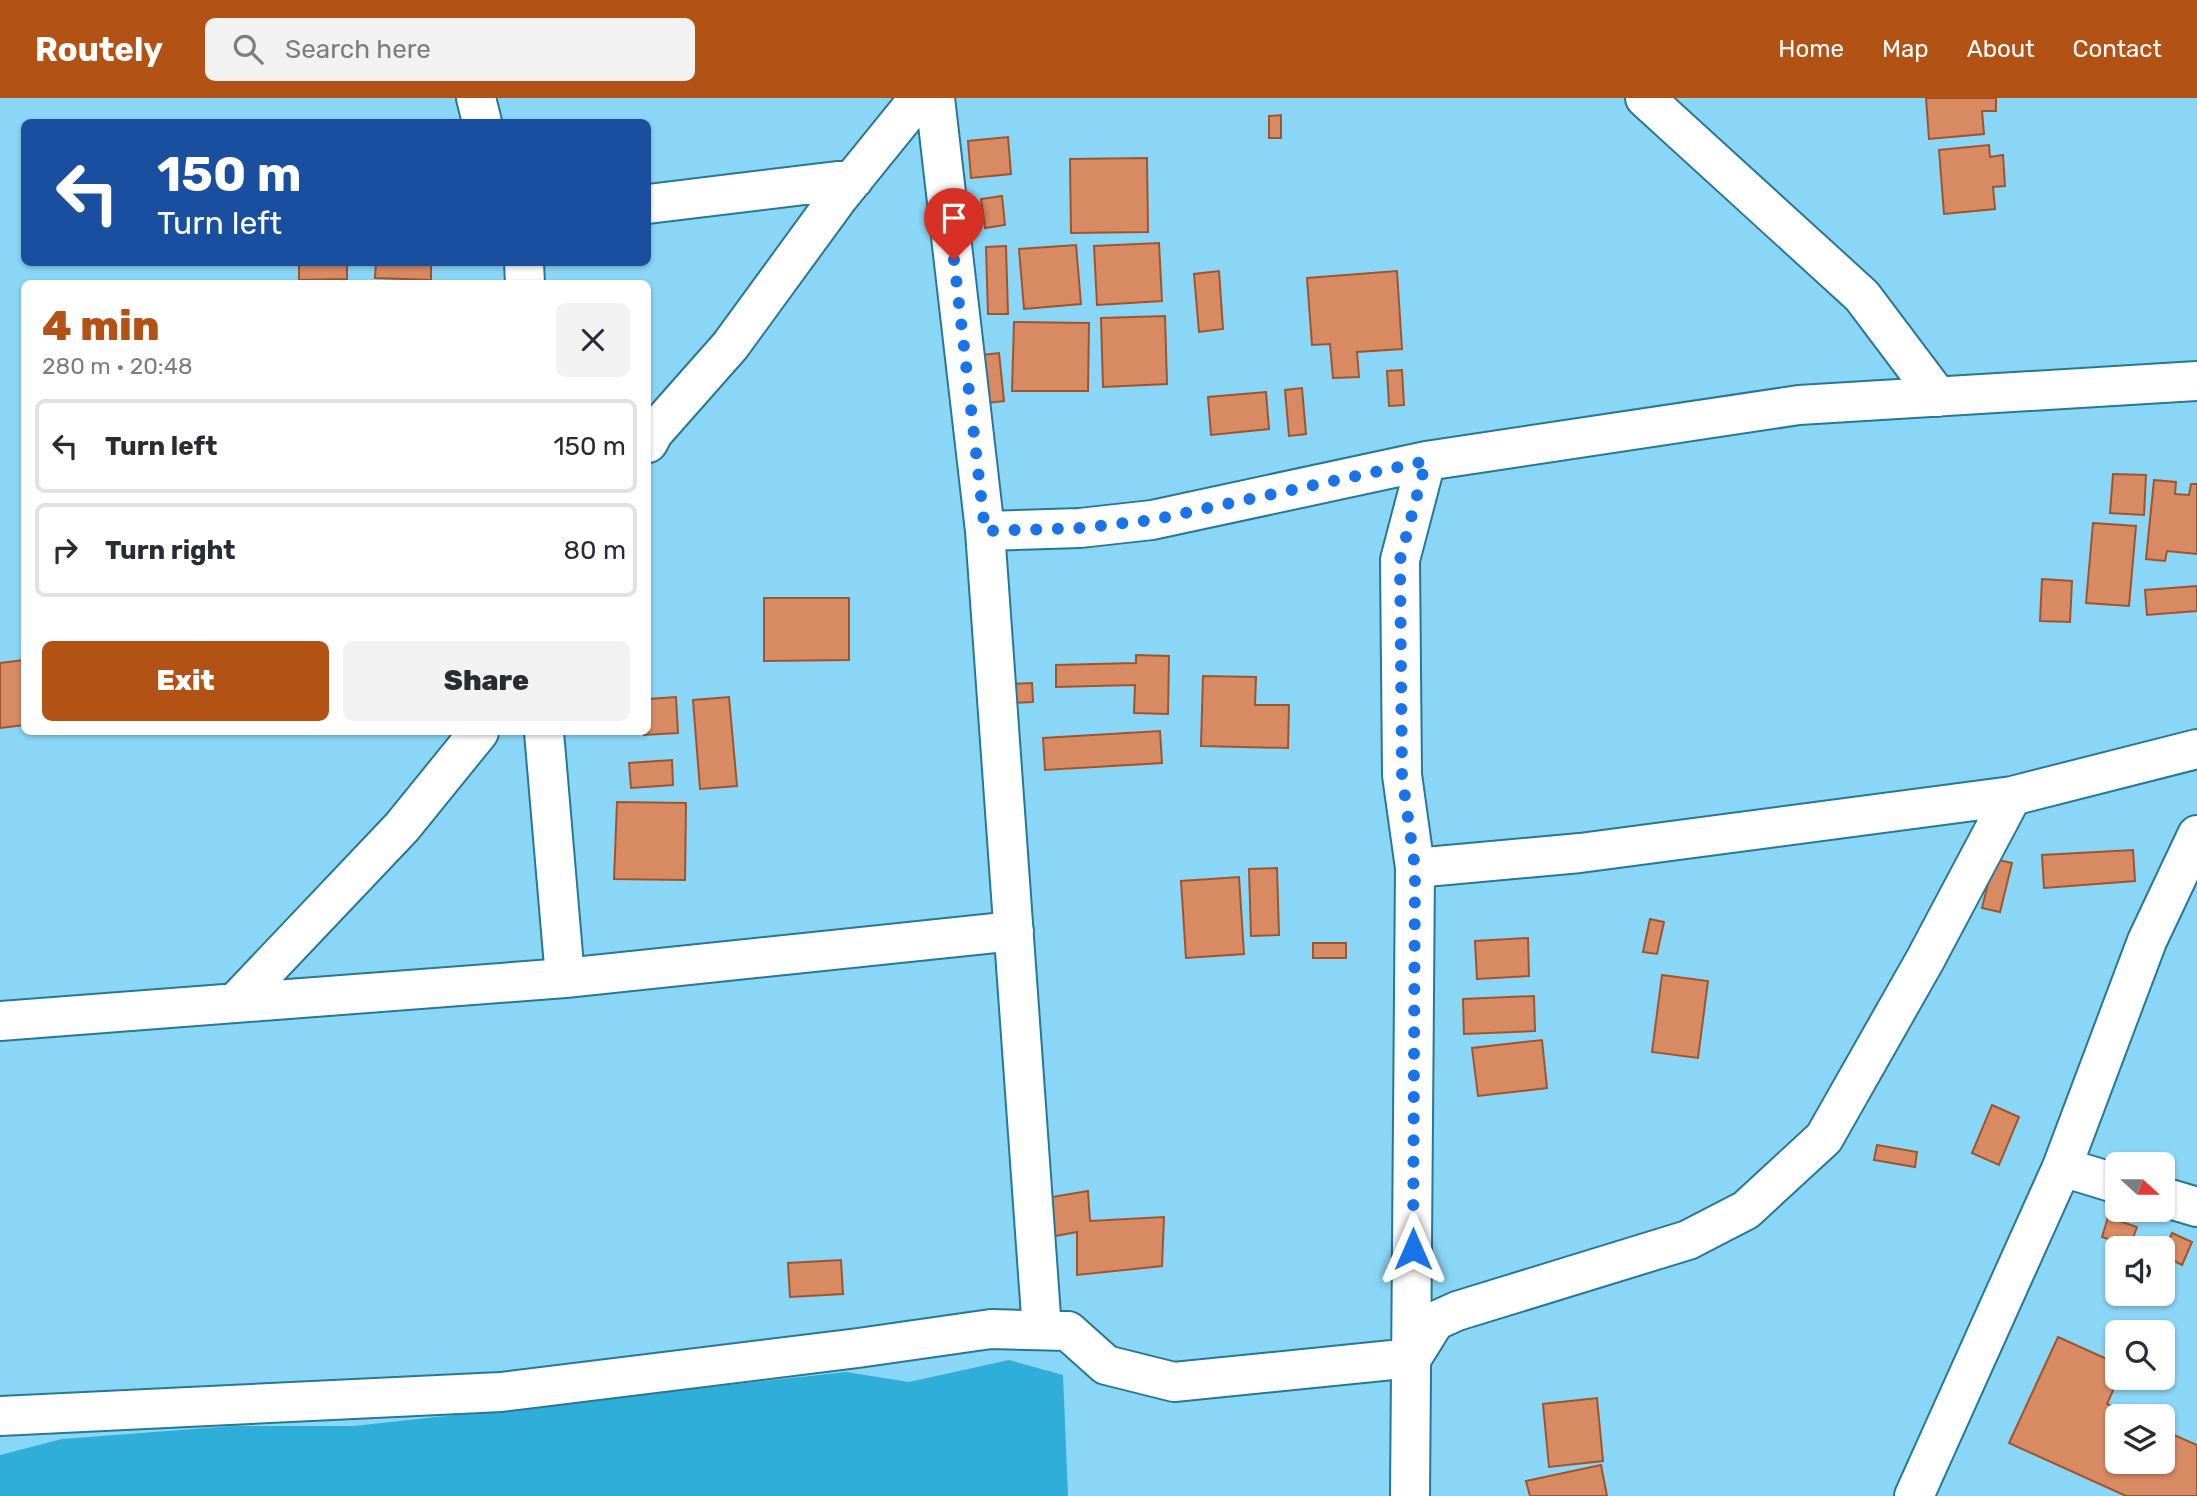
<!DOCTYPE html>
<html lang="en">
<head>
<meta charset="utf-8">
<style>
  :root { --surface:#fff; --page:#f2f2f3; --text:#2b2b33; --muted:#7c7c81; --line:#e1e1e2; --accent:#b35215 }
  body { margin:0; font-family:Rubik,sans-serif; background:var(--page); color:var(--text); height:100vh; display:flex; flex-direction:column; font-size:26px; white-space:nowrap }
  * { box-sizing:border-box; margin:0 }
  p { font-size:23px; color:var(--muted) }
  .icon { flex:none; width:38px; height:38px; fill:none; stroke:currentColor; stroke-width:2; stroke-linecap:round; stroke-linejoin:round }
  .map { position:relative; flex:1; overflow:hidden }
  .details { position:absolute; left:21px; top:182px; width:630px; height:455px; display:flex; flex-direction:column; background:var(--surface); border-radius:10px; box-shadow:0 2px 5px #0004 }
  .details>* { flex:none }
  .top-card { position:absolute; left:21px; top:21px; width:630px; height:147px; border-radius:10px; box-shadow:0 2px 5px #0004; background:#1a4fa0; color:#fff; overflow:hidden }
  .needle { width:46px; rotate:111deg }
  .fabs { position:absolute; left:2105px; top:1054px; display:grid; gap:14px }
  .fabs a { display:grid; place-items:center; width:70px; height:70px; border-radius:10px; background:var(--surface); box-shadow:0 2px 5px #0004; font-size:35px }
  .pin { position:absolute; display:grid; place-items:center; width:60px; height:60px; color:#fff; margin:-72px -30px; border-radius:50% 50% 50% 0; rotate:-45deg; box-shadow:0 0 7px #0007 }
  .pin .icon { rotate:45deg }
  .me { position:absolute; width:77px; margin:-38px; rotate:0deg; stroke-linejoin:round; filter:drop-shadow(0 0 5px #0008) }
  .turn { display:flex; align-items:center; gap:24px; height:147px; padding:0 21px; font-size:32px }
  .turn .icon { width:91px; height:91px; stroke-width:2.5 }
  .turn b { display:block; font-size:49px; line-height:60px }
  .round { display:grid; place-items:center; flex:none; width:74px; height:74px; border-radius:10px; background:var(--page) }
  .overview { display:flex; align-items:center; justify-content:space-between; height:119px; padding:0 21px }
  h1 { font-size:42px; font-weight:800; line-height:52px; color:var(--accent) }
  .primary-button { display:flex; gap:14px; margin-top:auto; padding:14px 21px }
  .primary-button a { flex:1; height:80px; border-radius:10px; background:var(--accent); color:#fff; font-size:28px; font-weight:800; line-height:80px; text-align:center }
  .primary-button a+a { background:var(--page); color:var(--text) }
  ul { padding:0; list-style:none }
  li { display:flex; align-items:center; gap:21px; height:94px; margin:0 14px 10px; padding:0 7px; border:4px solid var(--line); border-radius:10px }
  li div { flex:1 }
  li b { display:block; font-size:26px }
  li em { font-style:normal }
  header { display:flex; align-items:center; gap:42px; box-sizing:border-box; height:98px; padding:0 35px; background:var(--accent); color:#fff }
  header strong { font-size:33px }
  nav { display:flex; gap:38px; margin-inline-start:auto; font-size:24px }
  .search { width:490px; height:63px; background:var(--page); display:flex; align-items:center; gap:18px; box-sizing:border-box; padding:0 24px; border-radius:10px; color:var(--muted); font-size:26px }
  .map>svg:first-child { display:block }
</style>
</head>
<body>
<header>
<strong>Routely</strong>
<div class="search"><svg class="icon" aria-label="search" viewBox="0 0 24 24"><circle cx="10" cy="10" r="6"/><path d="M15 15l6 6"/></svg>Search here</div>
<nav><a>Home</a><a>Map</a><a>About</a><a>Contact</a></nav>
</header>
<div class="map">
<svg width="2197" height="1398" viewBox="0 0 2197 1398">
  <rect width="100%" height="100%" fill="#8ad6f6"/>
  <path fill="#30aeda" d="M1009,1262L1063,1277L1068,1398H0V1357L62,1341L233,1328H354L846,1274L909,1284Z"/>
  <path fill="#d88a63" stroke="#9e552f" stroke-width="2" d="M1926,0H1996V13H1982L1984,36L1929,41Z
    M1281,17V40H1269V18Z
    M1008,39L1011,76L971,80L968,43Z
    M1989,47L1990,59L2003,57L2005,88L1993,89L1995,111L1944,116L1939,52Z
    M1147,60L1148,134L1071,135L1070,61Z
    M1002,98L1005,127L985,130L981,101Z
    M1159,145L1162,203L1097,207L1094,148Z
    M1076,147L1081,206L1024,211L1019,151Z
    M1006,148L1008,216H988L986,149Z
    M299,164H347V181L299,182Z
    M376,164H431V182L375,180Z
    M1219,173L1223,231L1199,234L1194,176Z
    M1397,173L1402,251L1357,254L1359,279L1333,280L1330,246L1312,247L1307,180Z
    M1165,218L1167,286L1103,289L1101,220Z
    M1014,224L1089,225L1088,293H1012Z
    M999,255L1004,303L987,305L982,257Z
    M1402,272L1404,307L1389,308L1387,273Z
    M1302,290L1306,336L1289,338L1285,292Z
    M1266,294L1269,331L1211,337L1208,299Z
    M2113,376L2146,377L2144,417L2110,415Z
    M2154,382L2176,384L2175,396L2189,397L2191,386H2197V456L2167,453L2165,463L2146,461Z
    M2093,425L2136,428L2129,508L2086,505Z
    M2042,481L2072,483L2070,524L2040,523Z
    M2197,488V513L2147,517L2145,492Z
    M764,500H849V562L764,563Z
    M1136,557L1169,558L1168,616L1134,615L1135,587L1056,589V567L1136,565Z
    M24,562V627L0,630V565Z
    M1203,578L1256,579L1255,607H1289L1288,650L1201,648Z
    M1032,585L1033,604L1011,605V586Z
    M676,599L678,635L644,637V634H648V601Z
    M729,599L737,688L700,691L693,602Z
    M1160,633L1162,665L1045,672L1043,640Z
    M672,662L673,687L631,690L629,665Z
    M617,704L686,705L685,782L614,781Z
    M2133,752L2135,783L2044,790L2042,757Z
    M1994,761L2012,765L2000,814L1982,810Z
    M1277,770L1279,837L1251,838L1249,771Z
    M1239,779L1244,856L1186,860L1181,783Z
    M1650,821L1664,824L1657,856L1643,854Z
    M1528,840L1529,878L1477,881L1475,843Z
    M1313,845H1346V860H1313Z
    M1662,877L1708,883L1698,960L1652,954Z
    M1534,898L1535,933L1464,936L1463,901Z
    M1542,942L1547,990L1478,998L1472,950Z
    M1992,1007L2019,1019L1999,1067L1972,1055Z
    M1877,1047L1917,1054L1915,1069L1874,1062Z
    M1088,1093L1090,1123L1164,1119L1162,1168L1077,1177V1134L1050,1139L1052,1099Z
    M2108,1119L2137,1129L2130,1148L2102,1139Z
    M2172,1135L2192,1144L2182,1167L2163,1157Z
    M841,1162L843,1196L790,1199L788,1165Z
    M2058,1239L2118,1266L2119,1279L2107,1306L2133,1318H2118V1363H2163V1332L2197,1347V1398H2126L2009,1345Z
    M1597,1300L1603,1363L1549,1369L1543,1306Z
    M1601,1367L1607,1398H1530L1526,1383Z"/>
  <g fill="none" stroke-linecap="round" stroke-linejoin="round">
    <defs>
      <path id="minor" d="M476,0L482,24
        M935,0L985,433
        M1645,0L1862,198L1938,299
        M648,106L854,81
        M524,164L525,186
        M648,345L654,334L730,248L838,100L919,0
        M544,634L565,880
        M1415,770L1402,677L1400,462L1426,363
        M235,905L402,729L479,634
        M0,923L565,880L1014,833
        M2118,1086L2062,1069L2147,843L2197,737
        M2163,1099L2197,1109
        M1042,1232L985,433L1080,430L1152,422L1426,363L1799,307L2197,283
        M0,1318L501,1294L858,1250L991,1231L1068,1233L1106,1267L1174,1284L1412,1260L1435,1223L1457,1213L1688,1142L1746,1112L1824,1040L1925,862L2012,698L2197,651
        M1410,1398L1415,770L1580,755L2012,698
        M1914,1398L2062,1069"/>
    </defs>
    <use href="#minor" stroke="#287795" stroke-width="42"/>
    <use href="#minor" stroke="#fff" stroke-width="38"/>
  </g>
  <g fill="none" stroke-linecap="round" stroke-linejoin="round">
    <path stroke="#1a73e8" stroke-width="12" stroke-dasharray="0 21.6" d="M954,162L985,433L1080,430L1152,422L1426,363L1400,462L1402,677L1415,770L1413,1151"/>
  </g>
</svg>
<div class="fabs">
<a><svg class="needle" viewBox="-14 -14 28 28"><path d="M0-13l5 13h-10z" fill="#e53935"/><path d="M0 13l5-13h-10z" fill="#7c7c81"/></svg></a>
<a><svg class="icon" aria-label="sound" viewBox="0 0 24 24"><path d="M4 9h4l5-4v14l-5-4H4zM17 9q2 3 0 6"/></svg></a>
<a><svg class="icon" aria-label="search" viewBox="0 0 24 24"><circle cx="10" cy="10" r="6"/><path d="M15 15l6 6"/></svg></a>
<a><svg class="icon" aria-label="layers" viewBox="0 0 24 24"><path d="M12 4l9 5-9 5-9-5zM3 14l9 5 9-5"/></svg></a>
</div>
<div class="pin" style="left:954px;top:162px;background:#d93025"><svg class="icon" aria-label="arrive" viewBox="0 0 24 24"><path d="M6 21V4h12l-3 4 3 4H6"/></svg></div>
<svg class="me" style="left:1413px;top:1151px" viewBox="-20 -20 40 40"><path d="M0-17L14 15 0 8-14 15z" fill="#1a73e8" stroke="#fff" stroke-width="4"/></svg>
<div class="top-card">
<div class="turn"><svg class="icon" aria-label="left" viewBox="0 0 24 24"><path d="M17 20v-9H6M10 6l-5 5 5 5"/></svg><div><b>150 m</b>Turn left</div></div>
</div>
<section class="details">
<div class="overview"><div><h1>4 min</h1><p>280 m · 20:48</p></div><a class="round"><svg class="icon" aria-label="close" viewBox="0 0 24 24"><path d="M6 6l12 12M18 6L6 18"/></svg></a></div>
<ul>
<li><svg class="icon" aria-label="left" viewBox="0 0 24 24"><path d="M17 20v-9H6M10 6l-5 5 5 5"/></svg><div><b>Turn left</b></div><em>150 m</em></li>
<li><svg class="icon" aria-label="right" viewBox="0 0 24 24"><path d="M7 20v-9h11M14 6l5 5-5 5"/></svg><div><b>Turn right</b></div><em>80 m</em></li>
</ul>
<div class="primary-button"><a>Exit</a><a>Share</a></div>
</section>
</div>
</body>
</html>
